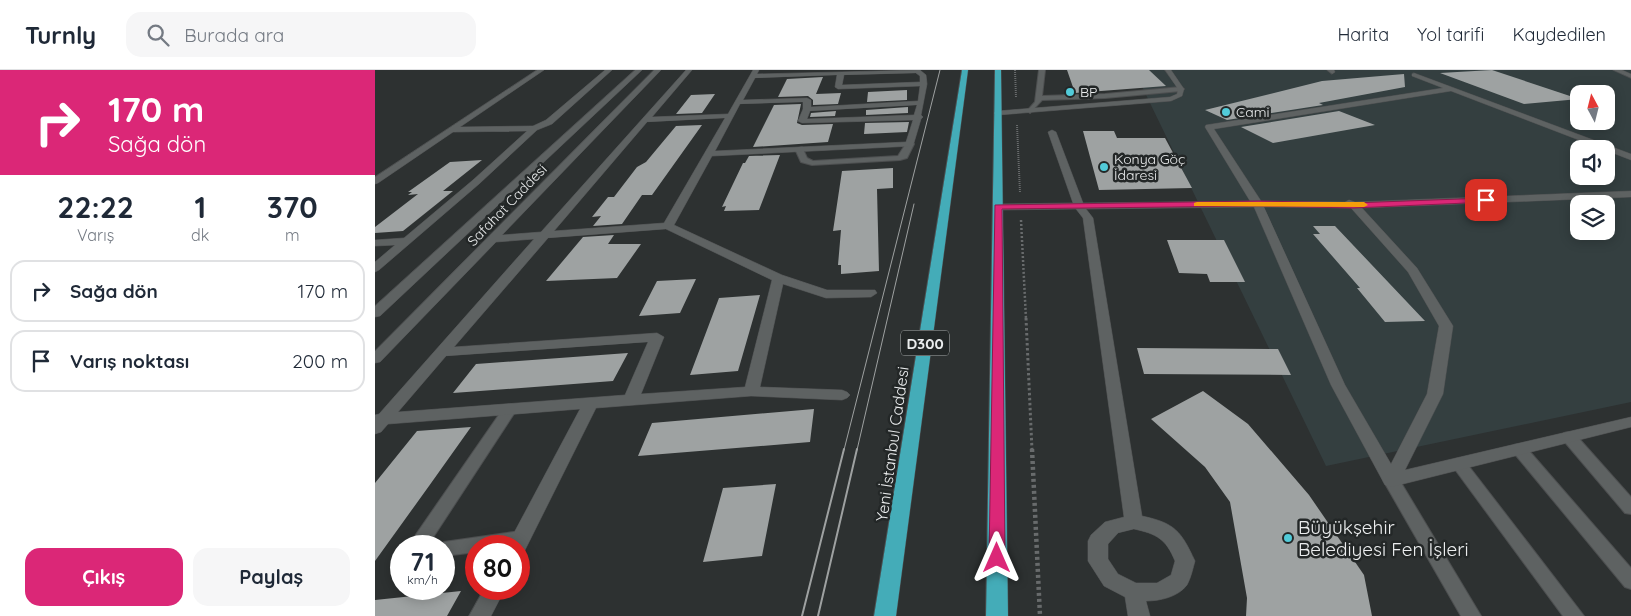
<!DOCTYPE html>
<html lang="tr">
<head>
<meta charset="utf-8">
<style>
  :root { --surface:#fff; --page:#f6f6f7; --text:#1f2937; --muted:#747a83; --line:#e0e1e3; --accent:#db2777 }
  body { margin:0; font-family:Quicksand,sans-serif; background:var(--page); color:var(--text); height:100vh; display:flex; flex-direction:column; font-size:19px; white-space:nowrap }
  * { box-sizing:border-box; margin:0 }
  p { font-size:16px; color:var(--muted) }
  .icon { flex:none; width:28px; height:28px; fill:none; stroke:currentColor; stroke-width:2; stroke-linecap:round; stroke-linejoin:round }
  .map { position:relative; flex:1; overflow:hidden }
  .drawer { display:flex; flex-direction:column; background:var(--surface); width:375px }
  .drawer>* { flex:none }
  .guide { background:#db2777; color:#fff; overflow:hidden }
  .needle { width:32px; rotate:353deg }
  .fabs { position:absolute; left:1195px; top:15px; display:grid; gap:10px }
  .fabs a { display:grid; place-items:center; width:45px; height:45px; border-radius:10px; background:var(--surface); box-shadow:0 2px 12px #0003; font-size:25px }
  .speed { position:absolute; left:15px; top:465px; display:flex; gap:10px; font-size:25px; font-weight:700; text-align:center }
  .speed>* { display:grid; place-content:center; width:65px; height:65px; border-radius:50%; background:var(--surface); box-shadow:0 2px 12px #0003; line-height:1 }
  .speed small { font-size:12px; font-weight:400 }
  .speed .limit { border:8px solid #d22; background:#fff; color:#111 }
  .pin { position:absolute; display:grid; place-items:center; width:42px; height:42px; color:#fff; margin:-21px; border-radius:10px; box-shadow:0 2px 8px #0006 }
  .me { position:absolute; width:55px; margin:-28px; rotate:0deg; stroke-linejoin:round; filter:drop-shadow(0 0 4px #0008) }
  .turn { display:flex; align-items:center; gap:18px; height:105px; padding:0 25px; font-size:22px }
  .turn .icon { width:65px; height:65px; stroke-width:2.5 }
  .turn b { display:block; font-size:35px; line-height:42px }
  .eta { display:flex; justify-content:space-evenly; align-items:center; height:85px; text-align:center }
  .eta b { font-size:30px; font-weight:700; line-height:35px }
  .button { display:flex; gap:10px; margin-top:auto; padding:10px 25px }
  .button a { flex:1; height:58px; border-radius:15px; background:var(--accent); color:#fff; font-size:20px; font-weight:700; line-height:58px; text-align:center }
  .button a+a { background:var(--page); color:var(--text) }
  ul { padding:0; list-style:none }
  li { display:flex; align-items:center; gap:15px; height:62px; margin:0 10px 8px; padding:0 15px; border:2px solid var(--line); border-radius:15px }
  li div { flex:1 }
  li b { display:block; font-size:19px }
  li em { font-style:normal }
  header { display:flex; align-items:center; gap:30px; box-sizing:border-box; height:70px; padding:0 25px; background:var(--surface); border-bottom:1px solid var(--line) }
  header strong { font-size:24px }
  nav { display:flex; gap:28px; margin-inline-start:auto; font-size:18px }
  .search { width:350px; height:45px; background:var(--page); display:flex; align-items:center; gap:12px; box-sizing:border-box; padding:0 18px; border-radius:15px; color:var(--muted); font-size:19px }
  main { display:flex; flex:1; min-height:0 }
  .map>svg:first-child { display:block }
</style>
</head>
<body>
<header>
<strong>Turnly</strong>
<div class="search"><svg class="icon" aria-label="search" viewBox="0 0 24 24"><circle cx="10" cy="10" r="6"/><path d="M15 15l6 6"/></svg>Burada ara</div>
<nav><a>Harita</a><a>Yol tarifi</a><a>Kaydedilen</a></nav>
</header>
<main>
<section class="drawer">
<div class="guide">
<div class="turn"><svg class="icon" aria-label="right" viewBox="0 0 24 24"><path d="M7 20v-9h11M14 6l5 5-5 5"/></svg><div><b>170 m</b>Sağa dön</div></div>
</div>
<div class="eta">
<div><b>22:22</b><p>Varış</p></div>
<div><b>1</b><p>dk</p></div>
<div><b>370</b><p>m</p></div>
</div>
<ul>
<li><svg class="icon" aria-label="right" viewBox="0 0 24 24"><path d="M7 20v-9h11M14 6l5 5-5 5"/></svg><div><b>Sağa dön</b></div><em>170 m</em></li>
<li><svg class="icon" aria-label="arrive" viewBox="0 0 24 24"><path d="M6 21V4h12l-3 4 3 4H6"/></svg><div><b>Varış noktası</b></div><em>200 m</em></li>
</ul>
<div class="button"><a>Çıkış</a><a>Paylaş</a></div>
</section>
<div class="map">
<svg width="1256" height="546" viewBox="0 0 1256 546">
  <rect width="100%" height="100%" fill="#2d3131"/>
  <path fill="#343f40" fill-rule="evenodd" d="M759,0H1256V332L951,396ZM1204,24H1231V51H1204ZM1204,79H1231V106H1204ZM1204,134H1231V161H1204Z"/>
  <path fill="#9ea2a2" d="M692,0H774L791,16L700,23Z
    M1117,0L1204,29L1149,34L1065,3Z
    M1029,4L1030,17L944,33L948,35L852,50L830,40L947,11Z
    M448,7L441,24L466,23L463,34L438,35V30L433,26L403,27L412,9Z
    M532,20V30L492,32L493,22Z
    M340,24L327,43L301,44L316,25Z
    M426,34L422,53L427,55L458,54L453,72L378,77L399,35Z
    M533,37V43L491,45V40Z
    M461,41L460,46L435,47L436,43Z
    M964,41L1000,55L898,73L866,57Z
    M534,52L532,62L489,64L490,53Z
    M327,55L277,125H267L247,154L218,156L226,146L217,147L233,127H239L262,97L271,92L301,56Z
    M708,61H739L742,68H790L817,118L724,120Z
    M405,85L384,140L349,141L351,136L347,137L368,93H370L374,86Z
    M107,90L68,121H78L28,161L0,163V157L43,124L33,125L37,122H33L75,92Z
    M518,98V118L502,119L504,201L466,204V195H463L466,160L458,161L467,101Z
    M938,156H960L1050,251L1010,252L982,218H985L938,164H945Z
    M239,165L233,174H266L242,208L171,211L208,167Z
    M792,170H849L870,212H835L832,204L804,203Z
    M321,209L305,243L264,246L282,211Z
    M385,225L363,301L315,305L344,228Z
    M762,278L903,279L916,305L769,304Z
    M253,283L238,311L78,323L101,294Z
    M828,321L873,354L934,425L989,505L997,546H871L872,528L855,432L830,397L776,349Z
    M439,339L435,372L263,386L277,353Z
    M96,357L54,416L0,491V413L42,361Z
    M401,414L387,486L328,492L348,418Z
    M86,521L72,546H0V530Z"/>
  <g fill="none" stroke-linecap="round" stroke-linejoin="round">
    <defs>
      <path id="service" d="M664,0H670L667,26L730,24L806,17L809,19L806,21L730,28L667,30L655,43L652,41L660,32Z
        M532,72L539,74L532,88L525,90L437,95L426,92L420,79L427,77L432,88L438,91L523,86Z
        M135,334L140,336L142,339L55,472L56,476H38L37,471L40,466L130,336Z
        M1194,362L1199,363L1256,427V444L1250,443L1189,371L1187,367L1189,363Z
        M1144,374L1149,375L1256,498V519L1250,517L1139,383L1136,379L1139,375Z
        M1084,388L1089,390L1209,546H1188L1079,398L1076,394L1079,390Z
        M1016,404L1022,406L1106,546H1086L1008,410L1010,406Z
        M146,461L152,463L155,468L152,473L146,475L101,476V482L69,486V476H62L69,472Z"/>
      <path id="minor" d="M162,0H169L85,57L158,56L171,50L230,0H237L177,54L162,60L104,114L4,200L0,202V192L20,175L0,176V170L29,168L98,110L152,61L78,62L3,113L0,114V107Z
        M260,0H267L5,246L0,247V236Z
        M279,0H286L127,165L166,162L311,0H317L277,47L353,44L378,0H384L382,4L545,0L551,5L552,14L546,45L548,47L546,49L538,76L337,86L299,155L407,205L452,220H500L502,223L496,227L451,228L408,214L385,317L467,320L472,322L475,325L472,328L467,330L376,326L221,338L149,482L144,483V476H132L205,339L13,354L6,362L0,364V345L4,344L159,169L121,172L5,292L0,293V281ZM541,3L545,6V12L467,15L469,5ZM462,5L460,17L463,19L545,16L543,31L436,37V30L432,28L368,30L380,8ZM428,32V39L423,51L427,53L538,50L531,72L340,81L365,34ZM542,35L539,45L432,49L435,41ZM350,48L289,153L179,161L272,52ZM291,159L397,210L370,317L266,324L289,267L282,263L79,277L173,168ZM273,272L250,325L23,342L71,286Z
        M790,0H796L809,19L807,26L796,31L623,45L619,43L623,41L795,27L802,24L803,19Z
        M952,0H959L960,2L957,4Z
        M1238,0H1247L1256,4V8Z
        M1039,3L1256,84V90L1076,21L839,59L886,131L970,132L974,130L980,132L1256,121V127L987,138L1042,198L1078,256L1068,324L1030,400L1256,347V357L1016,417L1010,415L956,315L879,137L711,139L718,148L767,446C800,453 806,461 820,491C818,498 816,508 812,515C803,527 785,531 771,531L775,546H753L750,527L729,516L713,491V471L716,465L730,452L749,447L708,148L701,139L623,140L618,137L623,134L698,133L673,62L677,60L681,62L708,133L875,131L830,57L831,55L1068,18L1037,6V4ZM889,137L976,138L1033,202L1064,256L1052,324L1016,394L970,315ZM759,459C782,464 791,469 800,491L796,505L782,513H761L743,504L733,489V474L743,463Z
        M109,519H130L116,546H94Z"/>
      <path id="trunk" d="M587,0H593L521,546H499Z
        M620,0H626L633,546H611Z"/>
    </defs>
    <use href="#service" stroke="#4d4f50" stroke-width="2"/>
    <use href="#minor" stroke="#4d4f50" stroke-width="1"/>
    <use href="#trunk" stroke="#4d4f50" stroke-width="1"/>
    <path stroke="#686b6c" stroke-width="2" stroke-dasharray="1 1" stroke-linecap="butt" d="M640,0L641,28
      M642,55L645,123"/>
    <path stroke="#686b6c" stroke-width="2.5" stroke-dasharray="2 2" stroke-linecap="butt" d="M646,150L651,249"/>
    <path stroke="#686b6c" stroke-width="3" stroke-dasharray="2.5 2.5" stroke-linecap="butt" d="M651,248L657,380"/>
    <path stroke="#686b6c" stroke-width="4.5" stroke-dasharray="3 3" stroke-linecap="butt" d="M657,379L665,546"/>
    <use href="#service" fill="#5e6262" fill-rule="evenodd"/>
    <use href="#minor" fill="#5e6262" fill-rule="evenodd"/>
    <use href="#trunk" fill="#44acb8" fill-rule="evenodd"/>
    <path stroke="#9ea1a1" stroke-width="1" d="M469,380L565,0
      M482,380L539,134"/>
    <path stroke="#9ea1a1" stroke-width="2" d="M427,546L469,379
      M443,546L482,379"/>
  </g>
  <path fill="#db2777" stroke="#8e194d" d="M1111,128L1115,130L1114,132L978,138L883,136L627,139L630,488L628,492L622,494L617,492L614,488L620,135L883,131L978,133Z"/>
  <path fill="#f59e0b" d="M822,132H989L993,135L989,137L819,136V133Z"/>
  <g fill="#52cbd9" stroke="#232727" stroke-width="2">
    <circle cx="695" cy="22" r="5"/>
    <circle cx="851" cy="42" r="5"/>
    <circle cx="729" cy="97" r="5"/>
    <circle cx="913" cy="468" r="5"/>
  </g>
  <g text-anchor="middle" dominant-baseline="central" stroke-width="5" stroke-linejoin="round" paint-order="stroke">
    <g font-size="14" fill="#ebedee" stroke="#232727" text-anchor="start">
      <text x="705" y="22">BP</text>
      <text x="861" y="42">Cami</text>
      <text x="739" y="89">Konya Göç<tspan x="739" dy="16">İdaresi</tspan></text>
    </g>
    <g font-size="14" fill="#ebedee" stroke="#232727">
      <text transform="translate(132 135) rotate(-46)">Safahat Caddesi</text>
    </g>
    <rect fill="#232727" stroke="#afb2b2" stroke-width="1" x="526" y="260.5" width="48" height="25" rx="4"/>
    <g font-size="15" font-weight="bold" fill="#ebedee">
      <text x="550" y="273">D300</text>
    </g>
    <g font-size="16" fill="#ebedee" stroke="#232727">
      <text transform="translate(517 374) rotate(-82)">Yeni İstanbul Caddesi</text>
    </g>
    <g font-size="19" fill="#ebedee" stroke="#232727" text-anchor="start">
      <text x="923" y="457">Büyükşehir<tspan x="923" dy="22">Belediyesi Fen İşleri</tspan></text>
    </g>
  </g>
</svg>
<div class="fabs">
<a><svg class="needle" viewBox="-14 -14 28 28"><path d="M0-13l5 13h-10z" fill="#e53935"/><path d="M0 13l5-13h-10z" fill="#747a83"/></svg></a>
<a><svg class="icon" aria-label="sound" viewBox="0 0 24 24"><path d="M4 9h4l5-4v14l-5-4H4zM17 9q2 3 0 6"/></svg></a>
<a><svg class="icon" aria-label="layers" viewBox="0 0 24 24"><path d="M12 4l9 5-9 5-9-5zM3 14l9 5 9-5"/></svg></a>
</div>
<div class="speed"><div>71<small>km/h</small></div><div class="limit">80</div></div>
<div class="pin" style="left:1111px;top:130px;background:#d93025"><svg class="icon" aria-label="arrive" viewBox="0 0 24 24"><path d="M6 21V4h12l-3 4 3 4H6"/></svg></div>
<svg class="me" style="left:622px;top:488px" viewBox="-20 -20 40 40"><path d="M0-17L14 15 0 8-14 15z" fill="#db2777" stroke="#fff" stroke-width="4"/></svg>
</div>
</main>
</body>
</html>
